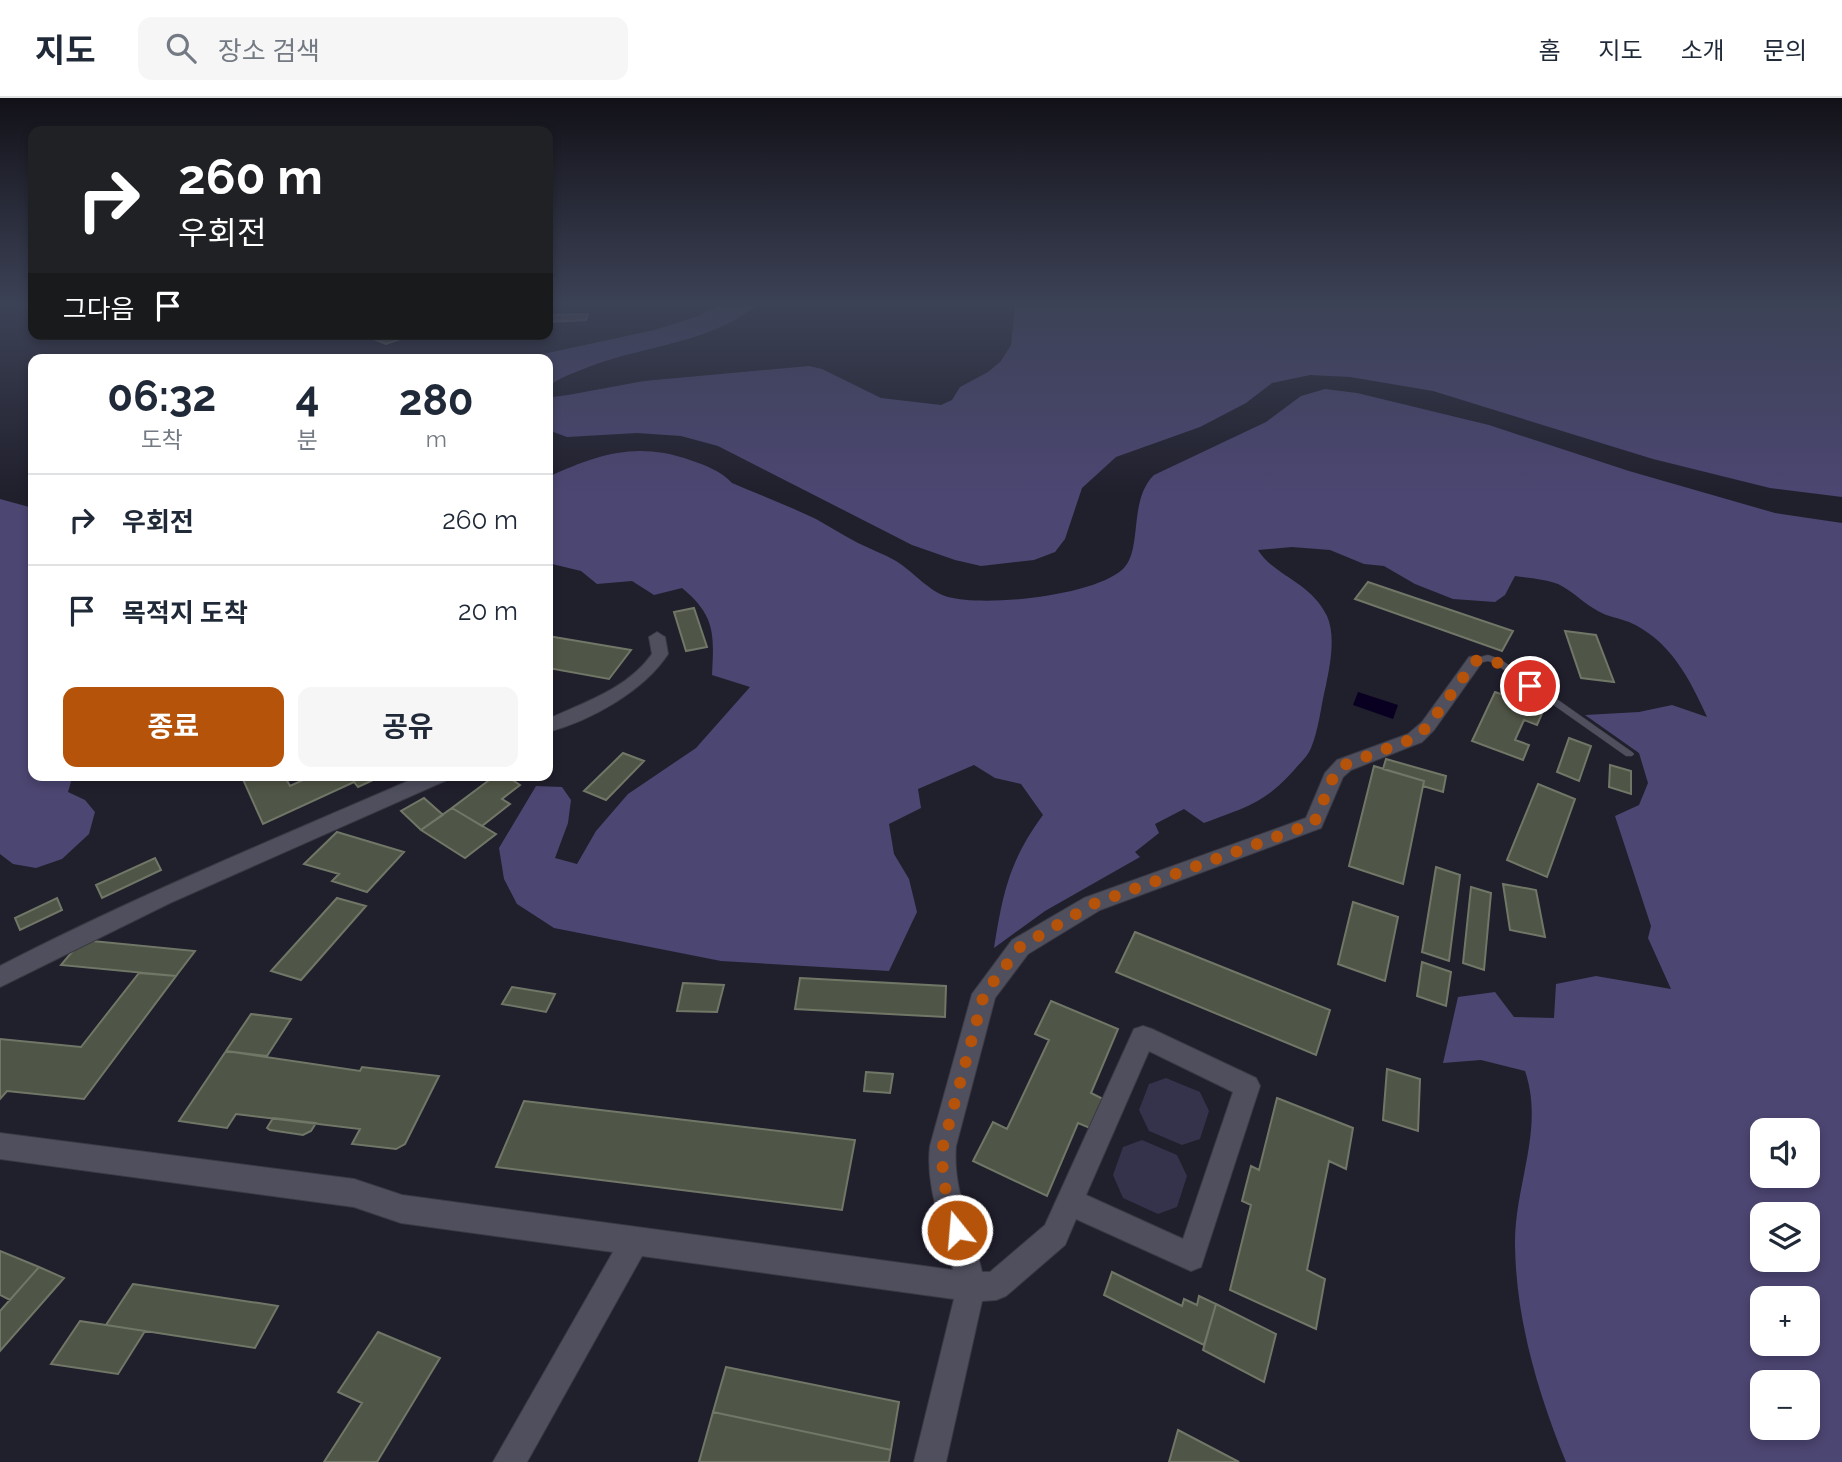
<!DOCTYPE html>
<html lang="ko">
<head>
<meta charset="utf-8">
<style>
  :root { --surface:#fff; --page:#f6f6f7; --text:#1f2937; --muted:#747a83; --line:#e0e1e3; --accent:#b45309 }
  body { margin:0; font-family:Raleway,"Noto Sans KR",sans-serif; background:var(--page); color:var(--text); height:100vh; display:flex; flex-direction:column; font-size:26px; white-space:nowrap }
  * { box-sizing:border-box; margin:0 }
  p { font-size:23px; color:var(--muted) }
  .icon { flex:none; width:38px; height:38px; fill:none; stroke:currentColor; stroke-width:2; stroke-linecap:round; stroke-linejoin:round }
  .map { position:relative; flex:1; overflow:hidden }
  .drawer { position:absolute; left:28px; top:256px; width:525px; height:427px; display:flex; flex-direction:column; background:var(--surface); border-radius:14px; box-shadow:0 4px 10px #0003 }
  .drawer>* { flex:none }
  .banner { position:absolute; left:28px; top:28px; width:525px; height:214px; border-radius:14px; box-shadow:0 4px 10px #0003; background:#202124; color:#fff; overflow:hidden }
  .buttons { position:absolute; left:1750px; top:1020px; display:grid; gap:14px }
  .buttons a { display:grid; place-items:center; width:70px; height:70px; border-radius:14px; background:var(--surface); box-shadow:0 4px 10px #0003; font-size:35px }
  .pin { position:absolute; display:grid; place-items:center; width:60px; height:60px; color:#fff; margin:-30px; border:4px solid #fff; border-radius:50%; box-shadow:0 2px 7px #0007 }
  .me { position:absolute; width:77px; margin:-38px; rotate:343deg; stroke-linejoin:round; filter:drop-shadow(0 0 5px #0008) }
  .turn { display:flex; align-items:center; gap:24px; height:147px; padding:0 35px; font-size:32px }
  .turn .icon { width:91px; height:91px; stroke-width:2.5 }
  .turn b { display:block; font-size:49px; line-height:60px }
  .then { display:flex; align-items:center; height:66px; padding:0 35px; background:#0003; gap:14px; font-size:26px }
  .eta { display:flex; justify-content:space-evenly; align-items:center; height:119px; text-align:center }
  .eta b { font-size:42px; font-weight:700; line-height:49px }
  .button { display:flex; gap:14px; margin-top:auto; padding:14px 35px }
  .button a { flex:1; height:80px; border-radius:14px; background:var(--accent); color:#fff; font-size:28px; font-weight:700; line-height:80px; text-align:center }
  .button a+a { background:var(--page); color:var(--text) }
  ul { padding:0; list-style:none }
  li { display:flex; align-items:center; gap:21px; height:91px; padding:0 35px; border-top:2px solid var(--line) }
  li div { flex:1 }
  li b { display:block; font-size:26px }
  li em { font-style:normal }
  header { display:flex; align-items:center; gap:42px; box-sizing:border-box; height:98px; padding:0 35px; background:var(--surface); border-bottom:2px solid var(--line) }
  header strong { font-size:33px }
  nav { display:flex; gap:38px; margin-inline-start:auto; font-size:24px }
  .search { width:490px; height:63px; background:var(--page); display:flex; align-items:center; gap:18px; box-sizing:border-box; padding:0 24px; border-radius:14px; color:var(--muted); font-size:26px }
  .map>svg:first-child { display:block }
</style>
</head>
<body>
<header>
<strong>지도</strong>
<div class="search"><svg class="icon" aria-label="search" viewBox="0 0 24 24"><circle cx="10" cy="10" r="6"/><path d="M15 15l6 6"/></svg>장소 검색</div>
<nav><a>홈</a><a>지도</a><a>소개</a><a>문의</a></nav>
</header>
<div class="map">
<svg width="1842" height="1364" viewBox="0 0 1842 1364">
  <rect width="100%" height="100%" fill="#201f2c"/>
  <path fill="#35324b" d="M1166,980L1200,994L1209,1013L1200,1041L1182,1047L1149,1033L1139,1012L1149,986Z
    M1142,1042L1177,1057L1187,1078L1177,1109L1158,1116L1123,1100L1113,1077L1123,1049Z"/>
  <path fill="#4c4672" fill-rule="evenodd" d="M722,205L758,206C711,245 647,247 591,268C576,274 560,279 548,289V261H520L654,232L699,218Z
    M970,205H1842V399L1770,390L1653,361L1433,293L1350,279L1310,277L1272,285L1246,305L1200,329L1116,359L1082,390L1065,441L1055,454L1034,462L981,468L955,462L912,447L718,348L681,338L637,335L567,339L548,332V296L552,299L568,297L644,283L809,268L822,271L881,300L941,307L952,302L960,289L988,274L1001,263L1011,247L1015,207Z
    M1325,291L1357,295L1489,327L1629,373L1775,415L1842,425V1364H1566C1538,1295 1516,1222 1515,1147C1514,1088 1545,1031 1525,973L1481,962L1443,965L1458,899L1495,894L1514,919L1554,920L1556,886L1596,878L1671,891L1648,840L1651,828L1615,718L1639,707L1648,685L1639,655L1585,617L1639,614L1672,607L1707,619C1690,581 1670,542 1629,524C1619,520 1608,519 1598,513C1584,506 1573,493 1558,486C1545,481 1528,480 1515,478L1505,497L1495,504L1453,501L1415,486L1384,468L1364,466L1330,452L1292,449L1258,452C1273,477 1311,484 1327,518C1336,538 1330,567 1326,587C1321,607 1319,631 1311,650C1308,658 1300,665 1295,671C1264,706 1246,709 1204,725L1184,711L1155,726L1159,735L1135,754L1140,759L1045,813L994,850C1003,795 1009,763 1043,717L1021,686L995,680L974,667L918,691L921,710L889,726L894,756L909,781L917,814L889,873L721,863L554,830L517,806L504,781L499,750L536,688L562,689L571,702L568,725L555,760L577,766L596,733L628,696L696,650L750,589L712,577C714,537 716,518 682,490L654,497L632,483L597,486L581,473L548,465V379C597,357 635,343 690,362C705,367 721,373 732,385C760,397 789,408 816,421C830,429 843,437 858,445C870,451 884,456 896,463C914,474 928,493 948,499C986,509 1094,498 1123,471C1143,452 1128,402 1154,377L1266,324L1301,298ZM1808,1032V1078H1762V1032ZM1808,1116V1162H1762V1116ZM1808,1200V1246H1762V1200ZM1808,1284V1330H1762V1284Z
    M0,401L33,410V677H73L68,694L85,702L95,714L89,736L62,761L36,770L13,766L0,756Z"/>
  <path fill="#090021" d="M1358,594L1398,607L1393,621L1353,607Z"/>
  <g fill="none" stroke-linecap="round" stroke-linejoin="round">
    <path stroke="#090021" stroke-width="4.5" d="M817,205L818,208"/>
  </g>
  <path fill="#505647" stroke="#717767" stroke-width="2" d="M588,216L586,222L548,224L549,217Z
    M377,236H401L406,239L386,246L376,242L384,239Z
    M1368,484L1513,533L1502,553L1355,501Z
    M694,510L707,549L686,553L674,514Z
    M1565,533L1596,537L1614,584L1581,580Z
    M548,538L631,552L609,581L548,570Z
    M1495,594L1544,611L1537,627L1524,622L1515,642L1529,647L1523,662L1472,643Z
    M1569,640L1591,648L1579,683L1557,674Z
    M623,655L644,663L606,702L584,693Z
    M1386,661L1446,678L1443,694L1423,688L1424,683L1383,671Z
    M1610,667L1631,673V696L1609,689Z
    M1374,668L1424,683L1403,786L1349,768Z
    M241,677H284L290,688L314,677H384L358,689L354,684L263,726Z
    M496,677H522L514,683L520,687L502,701L510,706L482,728L452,710Z
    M1538,686L1575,701L1547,779L1507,762Z
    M424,700L443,717L421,732L401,713Z
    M452,710L496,736L465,760L421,732Z
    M337,734L404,754L367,794L332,783L339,776L304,766Z
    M155,760L161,772L102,800L96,787Z
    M1436,769L1460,777L1449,863L1422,854Z
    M1503,786L1536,792L1545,839L1510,832Z
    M1471,789L1491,795L1484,872L1463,865Z
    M57,800L62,812L20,832L15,820Z
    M337,800L366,808L301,882L271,873Z
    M1353,804L1398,819L1385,883L1338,866Z
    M1135,834L1330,912L1316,957L1116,874Z
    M82,842L195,853L176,878L61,867Z
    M1422,864L1451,874L1446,908L1417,898Z
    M139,875L176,878L84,1001L7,993L0,1001V941L81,949Z
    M800,880L946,888L945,919L795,911Z
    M683,885L724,887L717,914L677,913Z
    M512,889L555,896L546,914L502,906Z
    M1051,903L1118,931L1091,995L1103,1001L1090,1030L1078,1025L1047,1098L973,1063L993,1024L1007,1031L1049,942L1035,936Z
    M251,916L291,921L267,958L226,953Z
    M226,953L360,973L362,969L439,978L405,1046L396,1051L352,1046L360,1031L236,1016L227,1030L179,1023Z
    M1387,971L1420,981L1418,1033L1383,1022Z
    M866,974L893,976L890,995L864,993Z
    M1277,1000L1353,1030L1346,1071L1329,1063L1307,1172L1325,1181L1316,1231L1230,1192L1251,1107L1242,1103L1251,1068L1259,1072Z
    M524,1003L855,1042L842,1112L496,1069Z
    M273,1020L316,1025L311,1033L303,1037L270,1032L267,1030Z
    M0,1153L39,1169L10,1202L0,1197Z
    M39,1169L64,1180L0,1253V1213Z
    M1112,1174L1182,1208L1184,1201L1197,1207L1199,1198L1216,1206L1204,1247L1104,1197Z
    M133,1186L278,1208L255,1250L106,1227Z
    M1216,1206L1276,1236L1264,1284L1203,1252Z
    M80,1223L145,1233L118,1276L51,1266Z
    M378,1234L440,1260L377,1364H324L362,1305L338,1294Z
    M726,1269L899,1304L891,1352L713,1314Z
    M713,1314L891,1352L889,1364H699Z
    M1178,1332L1239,1364H1169Z"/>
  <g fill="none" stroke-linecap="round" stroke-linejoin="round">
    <defs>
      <path id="lane" d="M1488,557L1500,561L1632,654L1634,656L1632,658H1626L1494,565L1488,563L1475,566L1471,563L1472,561Z"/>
      <path id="street" d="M657,534L665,539L668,556C644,593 590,623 548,634V621C585,604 627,591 652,556L649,539Z
        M1475,558L1483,563L1434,632L1422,644L1351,672L1343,679L1321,730L1100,812L1028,856L995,900L956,1048C952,1092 973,1132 982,1174H990L1045,1127L1134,931L1143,928L1152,931L1256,980L1260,988L1201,1169L1191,1173L1076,1121L1065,1147L1006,1198L996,1202L982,1203L946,1364H914L954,1201L642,1158L527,1364H493L613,1154L401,1125L354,1109L0,1061V1035L354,1081L402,1097L953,1172C944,1130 925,1091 930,1048L972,896L1012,842L1084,800L1306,720L1325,675L1337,662L1408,636L1422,624L1469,559ZM1149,953L1233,994L1183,1141L1086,1097Z
        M422,677H449L447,682L170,805L0,889V868C137,797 280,739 422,677Z"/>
    </defs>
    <use href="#lane" stroke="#3a3a44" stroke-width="1"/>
    <use href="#street" stroke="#3a3a44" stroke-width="2"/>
    <use href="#lane" fill="#504f5e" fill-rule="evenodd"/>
    <use href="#street" fill="#504f5e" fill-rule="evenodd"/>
  </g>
  <linearGradient id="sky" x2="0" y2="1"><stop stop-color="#121118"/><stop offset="0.52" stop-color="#3c4256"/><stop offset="1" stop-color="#3c4256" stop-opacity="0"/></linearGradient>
  <rect width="1842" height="396" fill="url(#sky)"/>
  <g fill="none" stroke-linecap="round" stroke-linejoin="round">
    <path stroke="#b45309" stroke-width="12" stroke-dasharray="0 21.6" d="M957,1132C948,1104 940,1078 943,1048L984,896L1020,849L1093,806L1314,725L1335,675L1344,667L1415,640L1428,628L1475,563C1498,557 1512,575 1530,588"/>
  </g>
</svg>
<div class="buttons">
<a><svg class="icon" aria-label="sound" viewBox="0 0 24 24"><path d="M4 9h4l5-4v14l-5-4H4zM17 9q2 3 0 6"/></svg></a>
<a><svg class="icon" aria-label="layers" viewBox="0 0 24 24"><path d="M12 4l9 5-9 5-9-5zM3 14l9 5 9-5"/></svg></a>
<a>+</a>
<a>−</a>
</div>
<div class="pin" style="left:1530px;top:588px;background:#d93025"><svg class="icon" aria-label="arrive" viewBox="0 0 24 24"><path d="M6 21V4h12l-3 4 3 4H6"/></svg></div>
<svg class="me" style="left:957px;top:1132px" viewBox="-20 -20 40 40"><circle r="17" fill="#b45309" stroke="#fff" stroke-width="3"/><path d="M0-11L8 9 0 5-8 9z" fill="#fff"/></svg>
<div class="banner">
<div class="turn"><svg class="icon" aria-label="right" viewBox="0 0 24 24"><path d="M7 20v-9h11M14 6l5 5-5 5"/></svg><div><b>260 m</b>우회전</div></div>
<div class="then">그다음<svg class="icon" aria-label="arrive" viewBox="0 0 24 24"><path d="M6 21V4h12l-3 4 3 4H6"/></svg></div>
</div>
<section class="drawer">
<div class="eta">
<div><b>06:32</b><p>도착</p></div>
<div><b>4</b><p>분</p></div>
<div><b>280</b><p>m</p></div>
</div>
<ul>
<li><svg class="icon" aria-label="right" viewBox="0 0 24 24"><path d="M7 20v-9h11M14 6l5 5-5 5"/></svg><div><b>우회전</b></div><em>260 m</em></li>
<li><svg class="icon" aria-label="arrive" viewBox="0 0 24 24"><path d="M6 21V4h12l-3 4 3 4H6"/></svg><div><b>목적지 도착</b></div><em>20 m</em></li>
</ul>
<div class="button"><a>종료</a><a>공유</a></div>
</section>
</div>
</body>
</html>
